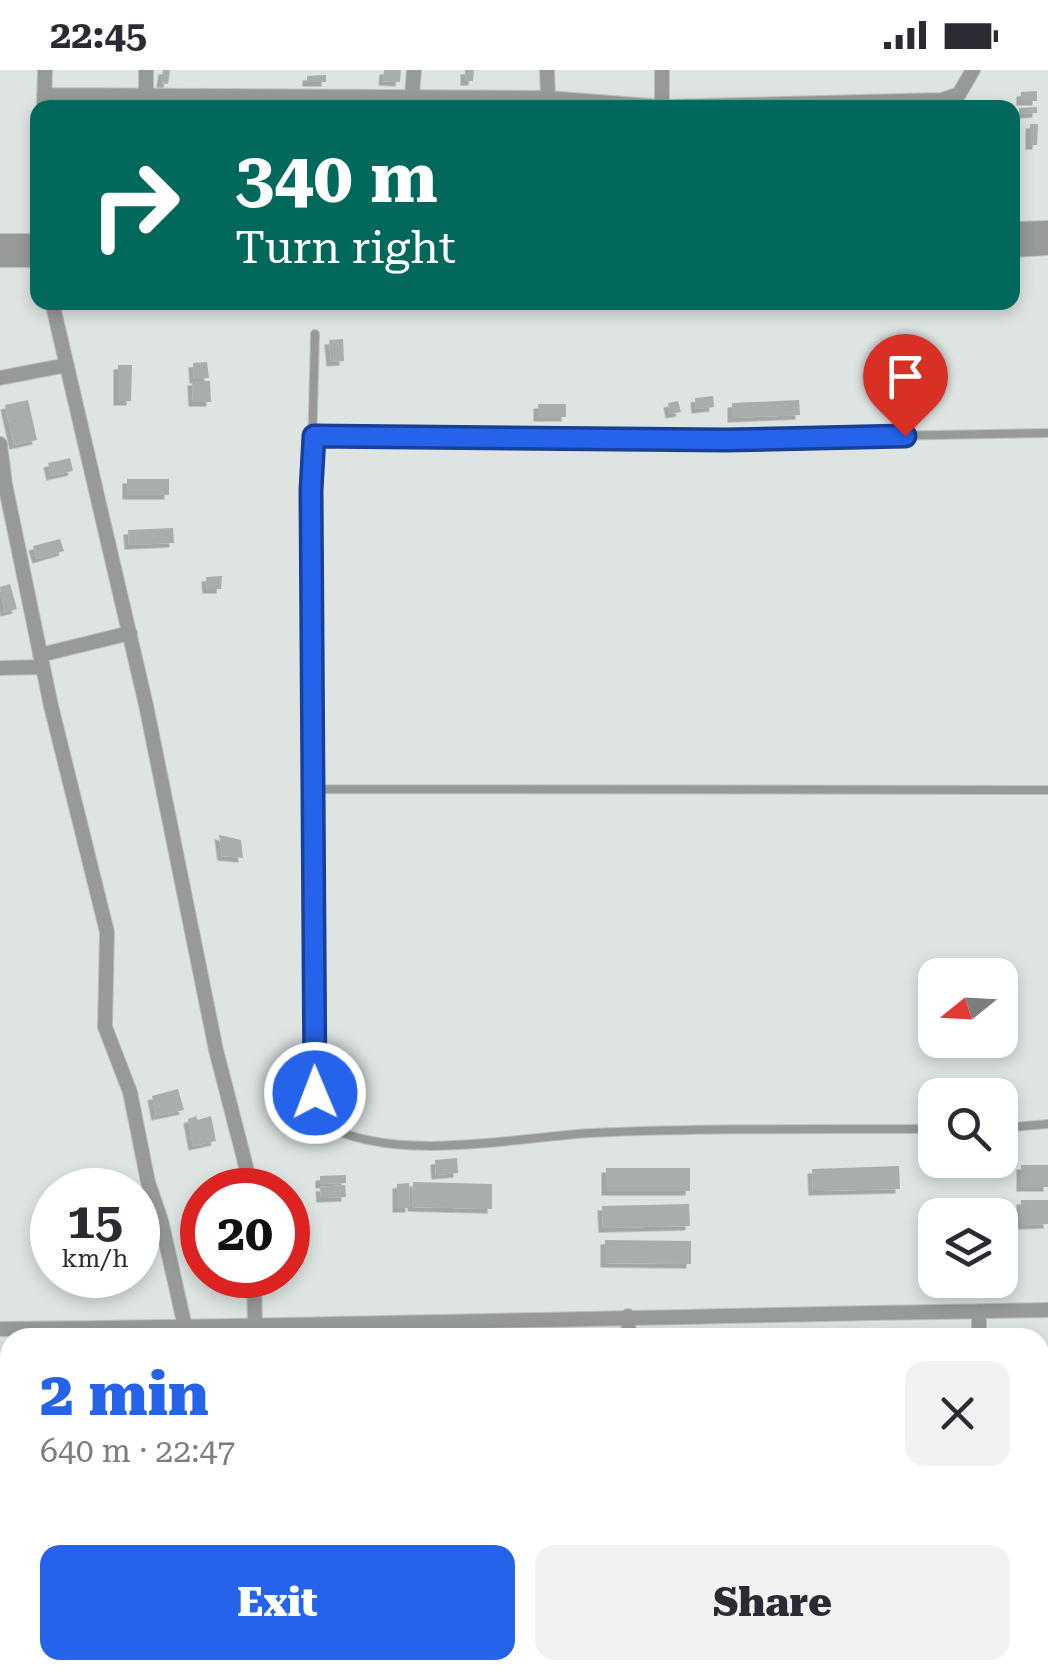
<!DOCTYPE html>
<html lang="en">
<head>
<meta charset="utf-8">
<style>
  :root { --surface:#fff; --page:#f2f2f3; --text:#2b2b33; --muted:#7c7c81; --accent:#2563eb }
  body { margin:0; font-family:"Roboto Serif",serif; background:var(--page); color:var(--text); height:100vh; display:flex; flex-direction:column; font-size:38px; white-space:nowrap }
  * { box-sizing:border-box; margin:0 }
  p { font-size:32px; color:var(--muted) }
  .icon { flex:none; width:55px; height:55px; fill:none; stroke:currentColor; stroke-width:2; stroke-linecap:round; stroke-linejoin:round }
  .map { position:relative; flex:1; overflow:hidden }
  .details { position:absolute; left:0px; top:1258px; width:1050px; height:352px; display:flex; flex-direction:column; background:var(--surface); border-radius:30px 30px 0 0; box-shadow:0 5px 15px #0003 }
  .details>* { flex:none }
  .hud { position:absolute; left:30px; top:30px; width:990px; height:210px; border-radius:20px; box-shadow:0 5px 15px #0003; background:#00695c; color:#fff; overflow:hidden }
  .needle { width:65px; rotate:252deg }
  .controls { position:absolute; left:918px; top:888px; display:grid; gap:20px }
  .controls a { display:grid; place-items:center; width:100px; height:100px; border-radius:20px; background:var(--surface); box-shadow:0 5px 15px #0003; font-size:50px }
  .speed { position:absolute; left:30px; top:1098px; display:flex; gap:20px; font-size:50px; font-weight:700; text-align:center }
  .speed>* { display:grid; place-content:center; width:130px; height:130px; border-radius:50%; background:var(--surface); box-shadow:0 5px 15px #0003; line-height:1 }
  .speed small { font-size:25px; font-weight:400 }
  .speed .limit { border:15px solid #d22; background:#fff; color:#111 }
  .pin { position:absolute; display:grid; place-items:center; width:85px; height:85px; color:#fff; margin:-102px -42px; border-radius:50% 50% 50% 0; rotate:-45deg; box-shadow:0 0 10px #0007 }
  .pin .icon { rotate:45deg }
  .me { position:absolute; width:110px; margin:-55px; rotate:359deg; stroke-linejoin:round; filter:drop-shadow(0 0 8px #0008) }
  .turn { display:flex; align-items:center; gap:35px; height:210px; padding:0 40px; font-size:45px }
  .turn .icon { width:130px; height:130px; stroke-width:2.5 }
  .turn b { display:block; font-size:70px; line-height:85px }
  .round { display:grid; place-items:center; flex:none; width:105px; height:105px; border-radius:20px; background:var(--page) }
  .head { display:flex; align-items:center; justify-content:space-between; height:170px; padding:0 40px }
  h1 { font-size:60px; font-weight:800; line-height:75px; color:var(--accent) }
  .button { display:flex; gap:20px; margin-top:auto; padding:20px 40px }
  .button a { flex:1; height:115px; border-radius:20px; background:var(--accent); color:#fff; font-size:40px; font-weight:800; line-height:115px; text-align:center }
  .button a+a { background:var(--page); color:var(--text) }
  .status { display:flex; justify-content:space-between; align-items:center; height:70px; padding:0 50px; background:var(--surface); direction:ltr }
  .status svg { height:28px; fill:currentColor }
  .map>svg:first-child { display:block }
</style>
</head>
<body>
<div class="status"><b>22:45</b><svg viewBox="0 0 49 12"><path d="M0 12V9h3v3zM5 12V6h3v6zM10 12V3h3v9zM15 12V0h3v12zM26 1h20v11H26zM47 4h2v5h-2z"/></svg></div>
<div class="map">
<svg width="1048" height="1608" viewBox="0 0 1048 1608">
  <defs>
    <filter id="shadow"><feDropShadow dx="-4.5" dy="4.5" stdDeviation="0" flood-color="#0004"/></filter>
  </defs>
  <rect width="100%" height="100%" fill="#dde4e2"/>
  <path fill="#a7aeac" filter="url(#shadow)" d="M163,0H170L168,14L161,13Z
    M384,0H401L400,12L383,11Z
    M465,0H474L473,11H465Z
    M326,5V12H307V6Z
    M1037,21V31H1021V22Z
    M93,33L126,34V38H93Z
    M1037,37V43L1019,44V38Z
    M1030,54H1038L1037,75H1030Z
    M343,269L344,291L331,292L329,270Z
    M207,292L209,308L194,309L193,293Z
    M118,295H132L131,331H118Z
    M192,311H210L211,332H193Z
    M713,326L714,337L696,339L695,328Z
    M28,330L37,370L14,375L5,335Z
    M799,330L800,345L732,348V333Z
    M678,331L681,342L670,344L668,333Z
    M538,334H566V347H538Z
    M70,388L73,401L51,406L48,393Z
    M127,409H169V425H127Z
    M173,458L174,473L129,475L128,460Z
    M60,469L64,481L37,489L33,476Z
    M222,506L221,519H207L206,507Z
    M10,514L17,539L5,542L0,517Z
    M219,765L241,770L243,788L222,786Z
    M178,1019L184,1040L156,1046L152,1026Z
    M196,1046L198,1050L211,1046L216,1071L193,1076L188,1049Z
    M457,1088L458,1103L436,1105L435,1090Z
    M1021,1095H1048V1117H1021Z
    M899,1096L900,1119L813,1121L812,1099Z
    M606,1098H690V1121H606Z
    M346,1105V1113L320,1114V1106Z
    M413,1112L492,1114V1139L412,1137Z
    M409,1113L410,1138H397V1114Z
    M345,1115L346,1127L321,1128L320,1117Z
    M1021,1130H1048V1154L1021,1155Z
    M689,1134L690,1156L603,1158L602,1136Z
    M605,1170L691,1171V1194L605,1193Z
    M821,1262H847V1268H821Z
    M878,1263H907V1268H878Z"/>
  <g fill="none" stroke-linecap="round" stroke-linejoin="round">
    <defs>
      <path id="service" d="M315,264L311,420L313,954L315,1023L326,1056C400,1093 510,1068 591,1063C705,1058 820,1059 935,1059
        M314,366L726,369L1048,363
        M314,719L1048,720
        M1000,1058L1048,1054"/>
      <path id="minor" d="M547,0L548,28
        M44,25L548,28L662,37L942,30L959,24L973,0
        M146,25V0
        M662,37V0
        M44,38L45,0
        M411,38L414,0
        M52,232L146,635L216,980L252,1120
        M0,308L67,295
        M0,374L5,414L51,636L107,862L105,957L130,1022L148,1112L161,1150L185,1257
        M40,585L130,563
        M0,598L43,597
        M254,1205L255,1257
        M979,1241V1268
        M628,1246L629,1268
        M0,1259C349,1256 699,1245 1048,1240
        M0,1366L10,1365
        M0,1450H10
        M1040,1514H1048
        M0,1543H10
        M1040,1578L1048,1587
        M203,1600V1608
        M457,1600V1608
        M882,1600L896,1605L1048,1601
        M17,1608L18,1600"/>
      <path id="tertiary" d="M1012,161L1048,160
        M0,173H38
        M1012,178L1048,176
        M0,188H38"/>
    </defs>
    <use href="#service" stroke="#bcc2c0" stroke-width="10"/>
    <use href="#minor" stroke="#bcc2c0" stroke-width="16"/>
    <use href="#tertiary" stroke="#bcc2c0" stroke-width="20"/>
    <use href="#service" stroke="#979a99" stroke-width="8"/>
    <use href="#minor" stroke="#979a99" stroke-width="14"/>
    <use href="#tertiary" stroke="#979a99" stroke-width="18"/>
  </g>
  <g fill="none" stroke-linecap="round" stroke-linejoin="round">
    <defs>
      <path id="route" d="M315,1023L311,420L314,366L726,370L905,366"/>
    </defs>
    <use href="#route" stroke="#184099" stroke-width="25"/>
    <use href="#route" stroke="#2563eb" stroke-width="18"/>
  </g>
</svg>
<div class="controls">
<a><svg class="needle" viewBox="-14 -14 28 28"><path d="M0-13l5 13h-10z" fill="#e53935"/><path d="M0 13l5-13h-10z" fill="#7c7c81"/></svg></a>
<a><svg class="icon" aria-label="search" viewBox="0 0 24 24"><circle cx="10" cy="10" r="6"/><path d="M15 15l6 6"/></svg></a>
<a><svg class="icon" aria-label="layers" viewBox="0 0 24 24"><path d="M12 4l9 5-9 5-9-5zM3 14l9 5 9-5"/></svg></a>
</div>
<div class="speed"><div>15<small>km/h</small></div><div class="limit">20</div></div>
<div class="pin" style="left:905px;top:366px;background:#d93025"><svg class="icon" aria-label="arrive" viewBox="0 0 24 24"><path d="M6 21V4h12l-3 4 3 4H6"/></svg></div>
<svg class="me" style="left:315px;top:1023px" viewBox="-20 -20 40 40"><circle r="17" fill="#2563eb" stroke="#fff" stroke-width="3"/><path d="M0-11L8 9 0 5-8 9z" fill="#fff"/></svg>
<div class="hud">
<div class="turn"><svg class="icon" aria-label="right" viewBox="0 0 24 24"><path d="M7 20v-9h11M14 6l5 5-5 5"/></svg><div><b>340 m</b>Turn right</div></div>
</div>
<section class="details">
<div class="head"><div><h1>2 min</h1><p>640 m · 22:47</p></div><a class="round"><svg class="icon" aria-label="close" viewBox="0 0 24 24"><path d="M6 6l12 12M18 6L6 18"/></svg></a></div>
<div class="button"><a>Exit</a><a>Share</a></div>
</section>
</div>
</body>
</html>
